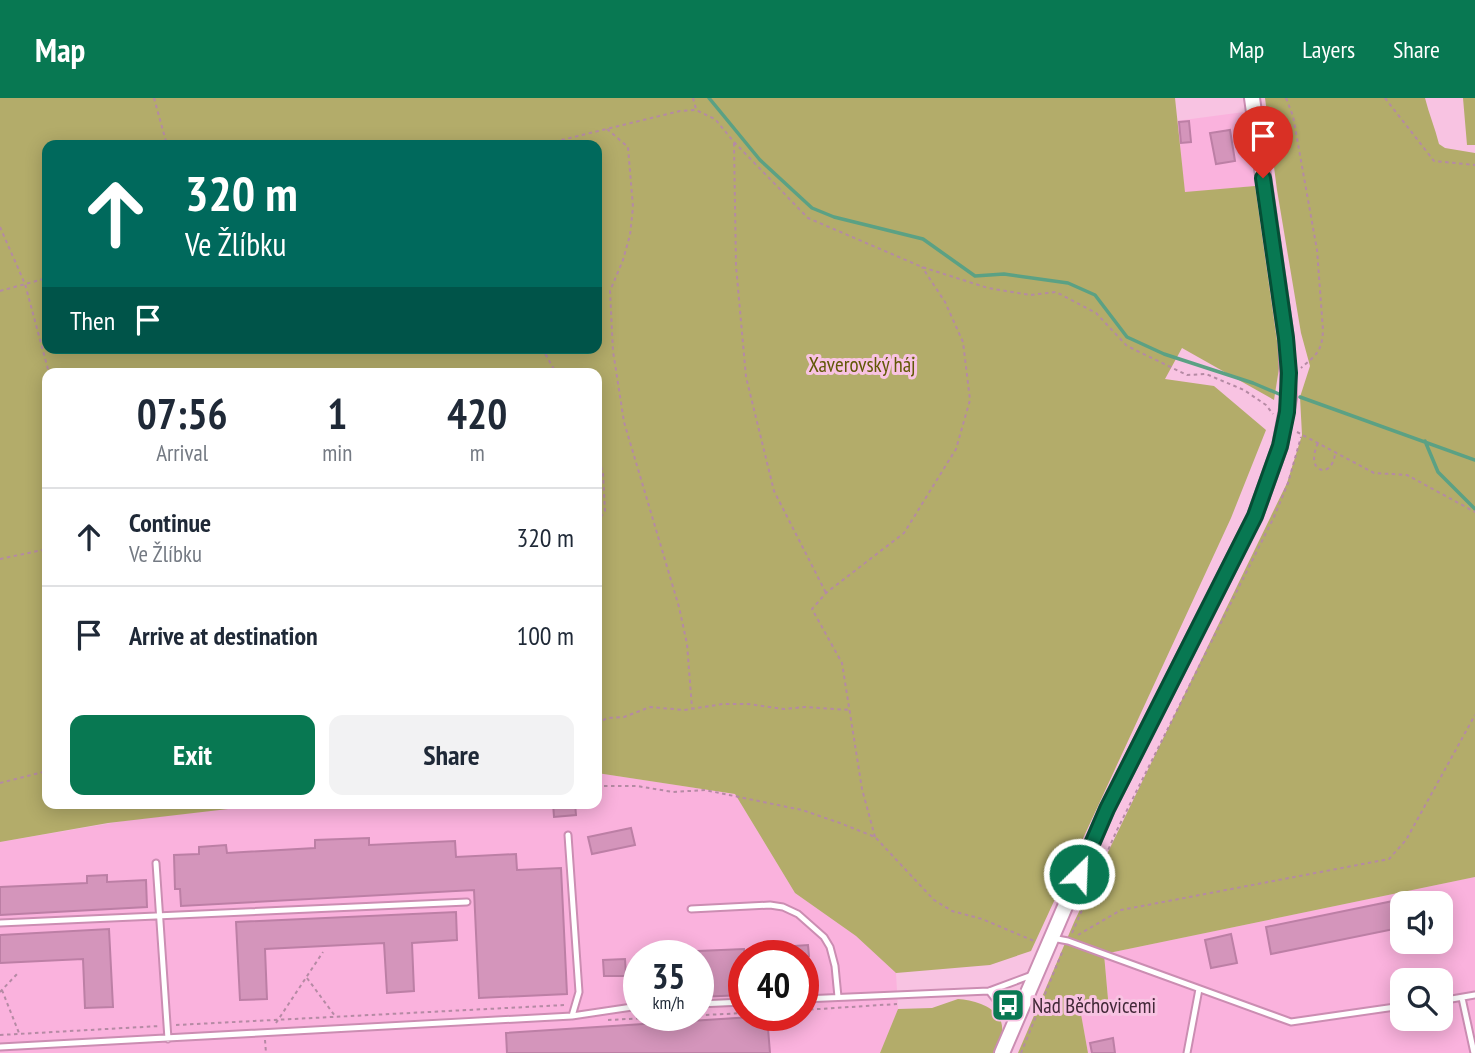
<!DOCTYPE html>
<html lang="en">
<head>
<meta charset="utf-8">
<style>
  :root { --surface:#fff; --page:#f2f2f3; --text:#1f2937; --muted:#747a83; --line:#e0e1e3; --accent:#087852 }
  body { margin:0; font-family:"PT Sans Narrow",sans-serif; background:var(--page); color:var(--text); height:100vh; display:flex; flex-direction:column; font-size:26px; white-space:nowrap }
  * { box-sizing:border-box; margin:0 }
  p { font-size:23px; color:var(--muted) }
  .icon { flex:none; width:38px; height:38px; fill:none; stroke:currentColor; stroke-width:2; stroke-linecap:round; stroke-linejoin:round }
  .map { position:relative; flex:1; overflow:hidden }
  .details { position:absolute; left:42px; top:270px; width:560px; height:441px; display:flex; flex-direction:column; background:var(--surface); border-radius:14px; box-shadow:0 4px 18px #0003 }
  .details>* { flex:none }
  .guide { position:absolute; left:42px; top:42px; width:560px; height:214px; border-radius:14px; box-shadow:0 4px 18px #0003; background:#00695c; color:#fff; overflow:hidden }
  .controls { position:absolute; left:1390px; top:793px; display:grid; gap:14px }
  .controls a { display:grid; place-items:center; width:63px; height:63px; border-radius:14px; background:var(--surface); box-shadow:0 4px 18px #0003; font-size:35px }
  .speed { position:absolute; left:623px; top:842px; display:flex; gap:14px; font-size:35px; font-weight:700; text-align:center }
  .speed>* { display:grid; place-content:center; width:91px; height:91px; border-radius:50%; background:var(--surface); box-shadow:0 4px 18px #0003; line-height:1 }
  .speed small { font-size:18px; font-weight:400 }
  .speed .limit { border:10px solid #d22; background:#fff; color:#111 }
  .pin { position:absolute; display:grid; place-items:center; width:60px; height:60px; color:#fff; margin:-72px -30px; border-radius:50% 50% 50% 0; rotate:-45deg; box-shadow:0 0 7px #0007 }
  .pin .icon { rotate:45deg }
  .me { position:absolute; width:77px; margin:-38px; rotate:24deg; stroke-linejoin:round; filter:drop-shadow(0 0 5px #0008) }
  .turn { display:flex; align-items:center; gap:24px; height:147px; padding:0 28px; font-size:32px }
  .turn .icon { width:91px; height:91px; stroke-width:2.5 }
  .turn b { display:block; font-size:49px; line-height:60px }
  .then { display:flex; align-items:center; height:66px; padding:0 28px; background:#0003; gap:14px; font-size:26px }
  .eta { display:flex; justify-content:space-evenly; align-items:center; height:119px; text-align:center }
  .eta b { font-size:42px; font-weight:700; line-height:49px }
  .primary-button { display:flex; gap:14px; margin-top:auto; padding:14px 28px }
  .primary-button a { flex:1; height:80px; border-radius:14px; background:var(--accent); color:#fff; font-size:28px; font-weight:700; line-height:80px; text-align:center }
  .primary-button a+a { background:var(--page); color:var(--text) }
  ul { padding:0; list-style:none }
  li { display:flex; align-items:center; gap:21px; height:98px; padding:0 28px; border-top:2px solid var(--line) }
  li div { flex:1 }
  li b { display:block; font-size:26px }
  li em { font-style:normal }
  header { display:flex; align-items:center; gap:42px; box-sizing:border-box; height:98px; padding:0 35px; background:var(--accent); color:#fff }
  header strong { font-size:33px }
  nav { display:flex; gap:38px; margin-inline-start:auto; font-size:24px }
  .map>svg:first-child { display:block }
</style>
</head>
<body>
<header>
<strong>Map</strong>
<nav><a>Map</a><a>Layers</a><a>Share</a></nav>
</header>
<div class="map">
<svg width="1475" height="955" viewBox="0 0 1475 955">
  <rect width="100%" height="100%" fill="#f8c3e2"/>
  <path fill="#fab2dd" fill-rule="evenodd" d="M1244,14L1255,88L1185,95L1176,23Z
    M597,675L735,696L795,795L856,838L896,875L898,911L880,955H0V744L136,721L280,705H597ZM639,858H698V917H639ZM744,858H803V917H744Z
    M1475,779V955H1088L1081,916L1109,911L1104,856ZM1402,805H1440V844H1402ZM1402,882H1440V920H1402Z"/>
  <path fill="#b3ac6a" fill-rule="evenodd" d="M0,0H1175L1185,94L1255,88L1280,264L1274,302L1182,250L1165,281L1214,288L1266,332L1231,420L1031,853L990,867L896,875L856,838L795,795L735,696L597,675V275H47V705H280L108,725L0,744ZM597,47V250H47V47Z
    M1265,0H1425C1429,16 1435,30 1439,46L1445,50L1475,55V779L1104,856L1109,912L1081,916L1088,955H1018L1075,822L1287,385L1302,337L1300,299L1310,268L1301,235L1277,92Z
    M1463,0H1475V47H1467Z
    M958,901C976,902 1005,911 1002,934C1001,941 996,949 993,955H880L898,911L932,910Z"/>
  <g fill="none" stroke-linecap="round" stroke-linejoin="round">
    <path stroke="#5ba184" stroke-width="3.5" d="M709,0L760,62L812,110L834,119L923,141L975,178L1004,176L1068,185L1095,197L1127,239L1164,256L1253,285L1279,296
      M1300,299L1475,362
      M1425,343L1438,374L1475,411"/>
  </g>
  <path fill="#d495bb" stroke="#bc7fa5" stroke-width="2" d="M1189,23L1191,44L1181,45L1179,24Z
    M1230,32L1235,63L1216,66L1210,35Z
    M553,705H575L576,717L554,719Z
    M631,730L635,747L592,756L588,739Z
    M369,740V747L455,743L456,759L516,756L517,772L561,770L567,896L479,900L474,792L181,808L180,791H175L174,757L199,756V749L226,747L227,755L315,750V742Z
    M107,777V784L146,782L147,809L0,817V789L87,785V778Z
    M1393,803L1399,830L1271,856L1266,829Z
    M456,814L457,842L412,845L414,893L387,895L384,845L265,851L267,901L240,902L236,824Z
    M109,831L113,909L85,910L83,861L0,865V837Z
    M1231,836L1237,865L1211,870L1205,842Z
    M808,847L809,858H765L764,850Z
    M744,851V897L698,899V853Z
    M625,861L626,878H604L603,862Z
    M767,918L770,955H507L506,935Z
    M1113,940L1115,955H1092L1090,945Z"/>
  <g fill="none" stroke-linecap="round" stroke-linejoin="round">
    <defs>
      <path id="lane" d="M568,737L579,894L572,918
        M156,765L168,941
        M691,811L770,807L783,809L798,816L824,839L830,849L835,868L838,899
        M0,825L467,804
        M1052,840L1068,843L1291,924L1402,908
        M989,893L1013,924
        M1462,900L1474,955
        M803,901L989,893L1032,877
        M1440,903L1475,897
        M698,906L744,904
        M0,949L572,918L639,908
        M1187,955L1199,891"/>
      <path id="secondary" d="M1002,955L1107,711L1255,418L1280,348L1289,300L1286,240L1252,0"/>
    </defs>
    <use href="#lane" stroke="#cb8db2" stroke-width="9"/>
    <use href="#secondary" stroke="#cb8db2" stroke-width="18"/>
    <path stroke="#b58aa4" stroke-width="2" stroke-dasharray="3.5 3.5" stroke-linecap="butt" d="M154,0L167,47
      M693,0L696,11
      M1286,0L1293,18L1317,152L1323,232C1322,254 1316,257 1301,270
      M1385,0L1434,63L1475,67
      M607,31L628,49L633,109L630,137L623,162L610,193L613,253L624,324L679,509L687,546L692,610
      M734,45L736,168L746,279L774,393L826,495
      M541,47L680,13L696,12L715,21L734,44L808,120L922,169L988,190L1030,197L1056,194L1096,215L1127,248L1187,277L1206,276L1244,292L1266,307L1273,316
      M0,129L25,186L49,275
      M0,193L47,180
      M542,250L556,275
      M1297,334L1374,375L1407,377L1475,414
      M1318,345C1304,375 1332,382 1335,356
      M597,355L603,375L605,413L597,424
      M0,461L47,451
      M597,626L607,620L624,619L650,609L684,612L723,606H748L784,611L805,609L850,612
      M0,685L47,673
      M597,688H637L673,694L705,692L802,712L840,725L875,739L934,802L952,813L982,821L1034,843
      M875,739L862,691L842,565L812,511L826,495L904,435L956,351L970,302L963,244L945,204L922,169
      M1072,835L1116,734L1274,419L1288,385L1301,339
      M1078,837L1121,812L1389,761L1406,742L1475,617
      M307,880L335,918
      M2,892L19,935
      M0,894L18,875
      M803,912L897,906
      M608,922L744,915
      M276,925L323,854
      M176,927L565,907
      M0,937L160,928
      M265,942L266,955
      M1021,955L1063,852"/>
    <use href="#lane" stroke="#fff" stroke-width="5"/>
    <use href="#secondary" stroke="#fff" stroke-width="14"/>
  </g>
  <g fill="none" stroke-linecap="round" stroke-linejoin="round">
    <defs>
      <path id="route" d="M1079,776L1107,711L1255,418L1280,348L1287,314L1289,275L1286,240L1263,80"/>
    </defs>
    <use href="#route" stroke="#054e35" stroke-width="18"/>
    <use href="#route" stroke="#087852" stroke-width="12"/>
  </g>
  <defs>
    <symbol id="bus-square" viewBox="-11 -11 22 22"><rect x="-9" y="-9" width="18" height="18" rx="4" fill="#087852" stroke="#f8c3e2"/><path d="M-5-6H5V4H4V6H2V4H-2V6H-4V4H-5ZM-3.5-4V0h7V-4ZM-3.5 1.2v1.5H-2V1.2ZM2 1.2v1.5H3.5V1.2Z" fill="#fff"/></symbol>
  </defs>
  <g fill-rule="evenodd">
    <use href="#bus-square" x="989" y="888" width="38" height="38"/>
  </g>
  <g text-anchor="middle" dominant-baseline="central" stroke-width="6" stroke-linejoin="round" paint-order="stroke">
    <g font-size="21" fill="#615806" stroke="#f8c3e2">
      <text x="862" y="266">Xaverovský háj</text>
    </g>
    <g font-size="21" fill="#422938" stroke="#f8c3e2" text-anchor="start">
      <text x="1032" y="907">Nad Běchovicemi</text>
    </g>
  </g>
</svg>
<div class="controls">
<a><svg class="icon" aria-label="sound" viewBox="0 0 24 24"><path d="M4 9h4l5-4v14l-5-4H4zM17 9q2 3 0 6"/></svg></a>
<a><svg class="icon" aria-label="search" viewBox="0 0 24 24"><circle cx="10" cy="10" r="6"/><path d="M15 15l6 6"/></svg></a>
</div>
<div class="speed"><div>35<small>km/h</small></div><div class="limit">40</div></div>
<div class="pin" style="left:1263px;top:80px;background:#d93025"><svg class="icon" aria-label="arrive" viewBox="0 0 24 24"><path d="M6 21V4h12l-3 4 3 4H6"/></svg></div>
<svg class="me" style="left:1079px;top:776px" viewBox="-20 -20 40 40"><circle r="17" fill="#087852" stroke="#fff" stroke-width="3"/><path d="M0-11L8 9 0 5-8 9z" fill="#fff"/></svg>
<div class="guide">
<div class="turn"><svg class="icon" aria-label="ahead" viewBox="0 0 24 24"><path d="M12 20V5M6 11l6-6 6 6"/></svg><div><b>320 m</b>Ve Žlíbku</div></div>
<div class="then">Then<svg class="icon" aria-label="arrive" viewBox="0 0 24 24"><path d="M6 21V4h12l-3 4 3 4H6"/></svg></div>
</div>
<section class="details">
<div class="eta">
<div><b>07:56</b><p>Arrival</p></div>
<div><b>1</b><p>min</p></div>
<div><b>420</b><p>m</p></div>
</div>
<ul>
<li><svg class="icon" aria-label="ahead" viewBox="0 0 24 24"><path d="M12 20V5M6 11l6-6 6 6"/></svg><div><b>Continue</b><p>Ve Žlíbku</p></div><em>320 m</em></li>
<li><svg class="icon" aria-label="arrive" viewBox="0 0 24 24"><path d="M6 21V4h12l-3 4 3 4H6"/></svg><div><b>Arrive at destination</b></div><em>100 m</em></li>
</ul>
<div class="primary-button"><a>Exit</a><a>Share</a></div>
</section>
</div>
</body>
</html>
